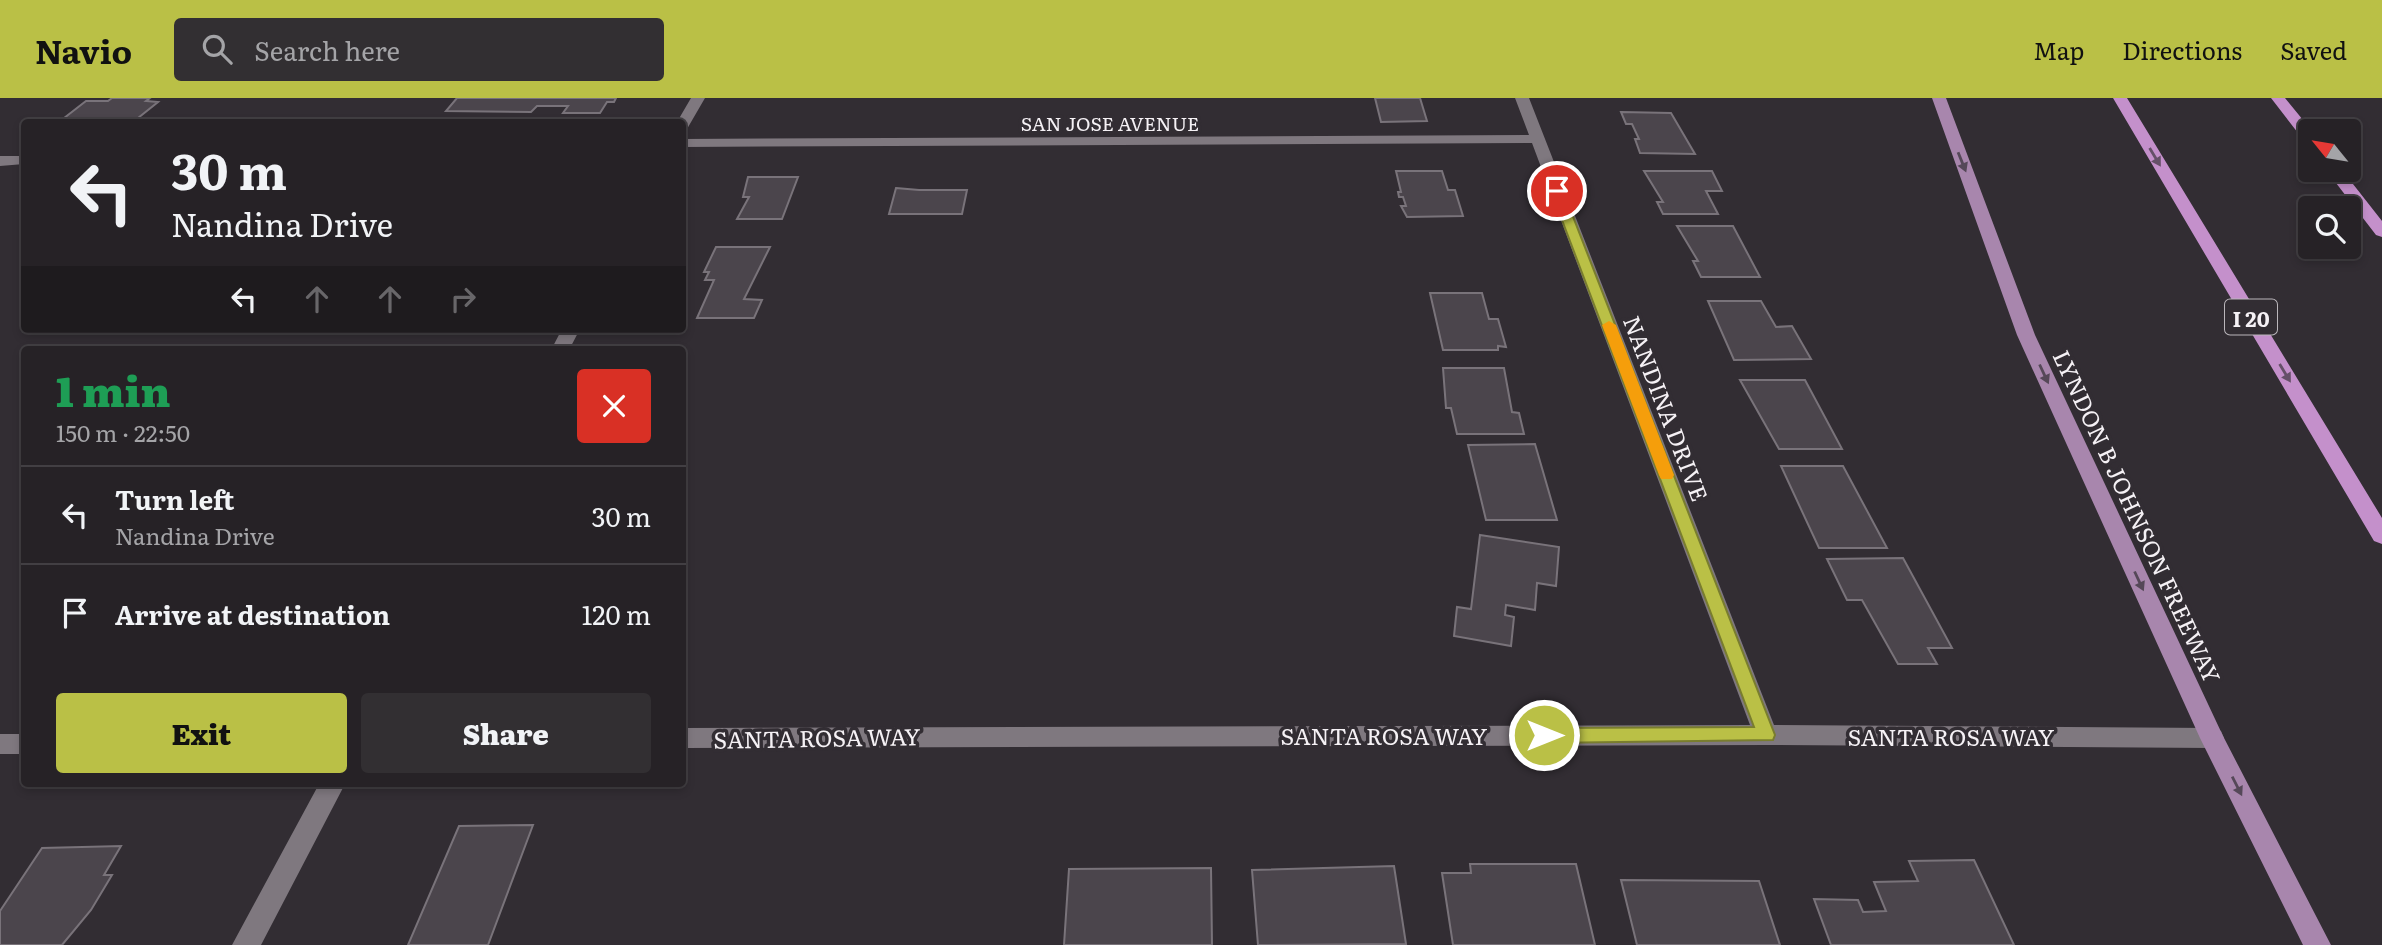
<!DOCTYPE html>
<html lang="en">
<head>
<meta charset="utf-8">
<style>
  :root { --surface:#262226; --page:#322f32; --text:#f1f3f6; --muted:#a4a4a7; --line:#423f43; --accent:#bac046 }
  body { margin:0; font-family:Literata,serif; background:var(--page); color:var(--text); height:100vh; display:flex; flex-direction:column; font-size:26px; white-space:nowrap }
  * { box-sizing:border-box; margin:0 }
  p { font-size:23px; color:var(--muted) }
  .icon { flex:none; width:38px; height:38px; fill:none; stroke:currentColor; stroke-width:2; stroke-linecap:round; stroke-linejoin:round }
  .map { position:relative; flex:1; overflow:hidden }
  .sheet { position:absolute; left:21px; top:248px; width:665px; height:441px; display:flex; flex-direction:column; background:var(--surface); border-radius:7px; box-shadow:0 4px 10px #0003,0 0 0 2px var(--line) }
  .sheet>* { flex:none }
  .banner { position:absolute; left:21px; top:21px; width:665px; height:214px; border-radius:7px; box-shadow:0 4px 10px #0003,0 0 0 2px var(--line); background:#262226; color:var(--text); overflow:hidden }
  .needle { width:46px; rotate:300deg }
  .buttons { position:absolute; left:2298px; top:21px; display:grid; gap:14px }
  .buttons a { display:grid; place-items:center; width:63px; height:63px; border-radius:7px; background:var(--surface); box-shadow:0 4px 10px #0003,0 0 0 2px var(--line); font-size:35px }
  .pin { position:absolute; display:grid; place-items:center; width:60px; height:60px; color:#fff; margin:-30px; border:4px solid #fff; border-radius:50%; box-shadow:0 2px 7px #0007 }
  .me { position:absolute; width:77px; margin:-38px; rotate:90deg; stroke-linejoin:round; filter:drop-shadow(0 0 5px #0008) }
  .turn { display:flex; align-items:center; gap:24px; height:147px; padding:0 35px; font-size:32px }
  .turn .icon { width:91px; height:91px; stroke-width:2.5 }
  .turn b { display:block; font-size:49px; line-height:60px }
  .lanes { display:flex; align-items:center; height:66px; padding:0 35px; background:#0003; justify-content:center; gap:35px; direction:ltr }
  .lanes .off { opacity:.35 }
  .round { display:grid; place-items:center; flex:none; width:74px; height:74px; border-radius:7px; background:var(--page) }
  .head { display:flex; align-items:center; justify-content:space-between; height:119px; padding:0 35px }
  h1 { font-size:42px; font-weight:800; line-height:52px; color:#1e9e55 }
  .cta { display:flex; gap:14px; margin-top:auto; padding:14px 35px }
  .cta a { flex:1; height:80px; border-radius:7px; background:var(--accent); color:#111; font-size:28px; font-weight:800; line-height:80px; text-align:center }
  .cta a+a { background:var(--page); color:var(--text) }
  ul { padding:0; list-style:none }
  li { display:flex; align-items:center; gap:21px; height:98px; padding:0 35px; border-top:2px solid var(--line) }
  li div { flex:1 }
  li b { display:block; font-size:26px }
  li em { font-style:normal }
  header { display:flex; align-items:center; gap:42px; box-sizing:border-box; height:98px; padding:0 35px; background:var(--accent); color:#111 }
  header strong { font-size:33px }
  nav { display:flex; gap:38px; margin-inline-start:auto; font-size:24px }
  .search { width:490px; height:63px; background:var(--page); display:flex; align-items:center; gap:18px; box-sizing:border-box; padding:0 24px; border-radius:7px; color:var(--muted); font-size:26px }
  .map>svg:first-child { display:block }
</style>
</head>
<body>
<header>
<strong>Navio</strong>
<div class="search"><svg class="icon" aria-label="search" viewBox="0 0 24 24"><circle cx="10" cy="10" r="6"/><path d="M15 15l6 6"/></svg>Search here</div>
<nav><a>Map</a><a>Directions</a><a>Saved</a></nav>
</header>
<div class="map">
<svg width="2382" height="847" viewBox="0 0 2382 847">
  <rect width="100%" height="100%" fill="#322d33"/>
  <path fill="#4b454c" stroke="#79737a" stroke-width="2" d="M112,0H150L146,3L158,4L133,24H59L86,3H108Z
    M457,0H616L614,4H607L600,15H563L568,8H537L531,14L446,13Z
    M1375,0H1420L1427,23L1381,24Z
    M1621,14L1671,15L1695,56L1640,55L1635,41H1639L1632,26H1626Z
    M1396,73H1442L1448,92H1455L1463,118L1407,119L1401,108H1406L1403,99H1399L1398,94H1401Z
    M1644,73H1712L1722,93H1706L1718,116H1663L1657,104H1663Z
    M748,79H798L782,121H737L749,99H743Z
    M896,90L919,92H967L962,116H889Z
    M1677,128H1733L1760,179H1701L1693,163H1698Z
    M716,149H770L744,201L762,202L754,220H697L714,182H705L709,174H704Z
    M1430,195H1482L1489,221H1498L1506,249L1498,248V252H1443Z
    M1708,203H1761L1776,229L1792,228L1811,261L1734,262Z
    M452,249L450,252H390L392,250Z
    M1443,270H1504L1512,314L1519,315L1524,336H1457L1451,310H1446Z
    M1740,282H1805L1842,351H1779Z
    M1535,346L1557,422H1486L1468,347Z
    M1781,368H1843L1887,450H1819Z
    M1480,437L1559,449L1556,488L1537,485L1535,512L1506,507L1505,517L1514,519L1511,548L1454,538L1457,509L1471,511Z
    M1903,460L1952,550H1928L1937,566H1898L1862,502H1847L1827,461Z
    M533,727L488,847H408L459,728Z
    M121,748L104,777H112L91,812L62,847H0V813L42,750Z
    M1974,762L2014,847H1831L1814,801L1858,802L1863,814L1886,813L1874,784L1918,783L1909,763Z
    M1470,766H1576L1595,847H1453L1442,775H1471Z
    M1394,768L1406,846L1258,847L1252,772Z
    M1211,770L1212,847H1064L1069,771Z
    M1621,782L1759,783L1780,847H1637Z"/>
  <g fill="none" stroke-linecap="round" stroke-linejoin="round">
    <path fill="#7f787f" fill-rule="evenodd" d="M691,0H705L687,31L682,32V24H677Z
      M1515,0H1529L1774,627L2212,630L2221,633L2224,640L2221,647L2212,650L1766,647L682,650V630L1750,627L1532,45L682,49V41L1529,37Z
      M0,58H24V66L0,68Z
      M562,231H580L569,252H551Z
      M0,636H24V656H0Z
      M319,686H345L261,847H232Z"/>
    <path fill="#a886ad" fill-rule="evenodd" d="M1932,0H1946L2035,237L2223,638L2331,847H2303L2200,640L2017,237Z"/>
    <path fill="#c490cb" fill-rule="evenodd" d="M2113,0H2127L2382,420V446L2374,443Z
      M2271,0H2285L2312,33L2310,45L2305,44Z
      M2326,72H2342L2382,123V139L2376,137Z"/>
  </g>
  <defs><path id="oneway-solid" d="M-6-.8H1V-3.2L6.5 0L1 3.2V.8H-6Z" transform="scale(1.75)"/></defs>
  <g fill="#655068">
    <use href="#oneway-solid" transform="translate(2155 59) rotate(59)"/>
    <use href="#oneway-solid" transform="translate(2285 275) rotate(59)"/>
  </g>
  <g fill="#554858">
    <use href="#oneway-solid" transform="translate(1962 64) rotate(68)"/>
    <use href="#oneway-solid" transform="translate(2044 276) rotate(65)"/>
    <use href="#oneway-solid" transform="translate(2139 483) rotate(65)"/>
    <use href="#oneway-solid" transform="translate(2237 688) rotate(63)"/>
  </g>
  <path fill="#bac046" stroke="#797d2e" stroke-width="2" d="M1557,89L1563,93L1775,637L1773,642L1544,645L1534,637L1544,630L1754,629L1551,93Z"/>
  <path fill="#f59e0b" d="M1609,223L1616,227L1674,377L1672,381H1661L1659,377L1602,227Z"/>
  <g text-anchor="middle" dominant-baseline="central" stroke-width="7" stroke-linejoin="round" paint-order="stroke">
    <g font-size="19" fill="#f5f1f5" stroke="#322d33">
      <text x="1110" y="25">SAN JOSE AVENUE</text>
    </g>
    <rect fill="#322d33" stroke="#bab6bb" stroke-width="2" x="2225" y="201.5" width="52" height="35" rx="5"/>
    <g font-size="21" font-weight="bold" fill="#f5f1f5">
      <text x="2251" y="219">I 20</text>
    </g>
    <g font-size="23" fill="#f5f1f5" stroke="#322d33">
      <text transform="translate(1667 310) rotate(69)">NANDINA DRIVE</text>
      <text transform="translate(2138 418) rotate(65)">LYNDON B JOHNSON FREEWAY</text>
      <text x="1384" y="637">SANTA ROSA WAY</text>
      <text x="1951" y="638">SANTA ROSA WAY</text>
      <text transform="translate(817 639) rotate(-1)">SANTA ROSA WAY</text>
    </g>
  </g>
</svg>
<div class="buttons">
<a><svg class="needle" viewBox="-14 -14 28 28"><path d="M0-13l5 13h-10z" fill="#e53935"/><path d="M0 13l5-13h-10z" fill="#a4a4a7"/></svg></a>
<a><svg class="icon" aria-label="search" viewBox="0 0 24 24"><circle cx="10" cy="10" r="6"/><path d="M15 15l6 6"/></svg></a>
</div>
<div class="pin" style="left:1557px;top:93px;background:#d93025"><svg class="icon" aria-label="arrive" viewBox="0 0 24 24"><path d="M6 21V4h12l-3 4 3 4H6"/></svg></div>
<svg class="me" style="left:1544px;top:637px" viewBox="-20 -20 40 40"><circle r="17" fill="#bac046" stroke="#fff" stroke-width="3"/><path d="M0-11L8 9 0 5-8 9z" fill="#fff"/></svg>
<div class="banner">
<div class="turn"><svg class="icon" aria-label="left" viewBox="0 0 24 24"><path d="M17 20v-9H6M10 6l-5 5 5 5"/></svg><div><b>30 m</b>Nandina Drive</div></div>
<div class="lanes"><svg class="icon" aria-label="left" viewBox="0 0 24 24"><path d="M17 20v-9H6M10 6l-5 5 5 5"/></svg><svg class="icon off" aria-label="ahead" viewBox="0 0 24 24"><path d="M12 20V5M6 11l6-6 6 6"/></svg><svg class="icon off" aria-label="ahead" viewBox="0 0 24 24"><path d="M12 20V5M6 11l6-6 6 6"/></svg><svg class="icon off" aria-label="right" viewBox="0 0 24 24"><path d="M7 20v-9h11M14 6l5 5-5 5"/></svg></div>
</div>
<section class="sheet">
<div class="head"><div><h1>1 min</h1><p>150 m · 22:50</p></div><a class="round" style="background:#d93025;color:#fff"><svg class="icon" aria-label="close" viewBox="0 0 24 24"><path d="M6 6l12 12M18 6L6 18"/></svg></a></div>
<ul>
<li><svg class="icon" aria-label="left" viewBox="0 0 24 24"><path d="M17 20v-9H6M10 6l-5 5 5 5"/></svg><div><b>Turn left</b><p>Nandina Drive</p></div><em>30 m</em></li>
<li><svg class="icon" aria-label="arrive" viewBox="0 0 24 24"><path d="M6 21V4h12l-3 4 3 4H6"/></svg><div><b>Arrive at destination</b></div><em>120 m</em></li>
</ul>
<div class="cta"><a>Exit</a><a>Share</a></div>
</section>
</div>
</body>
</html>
